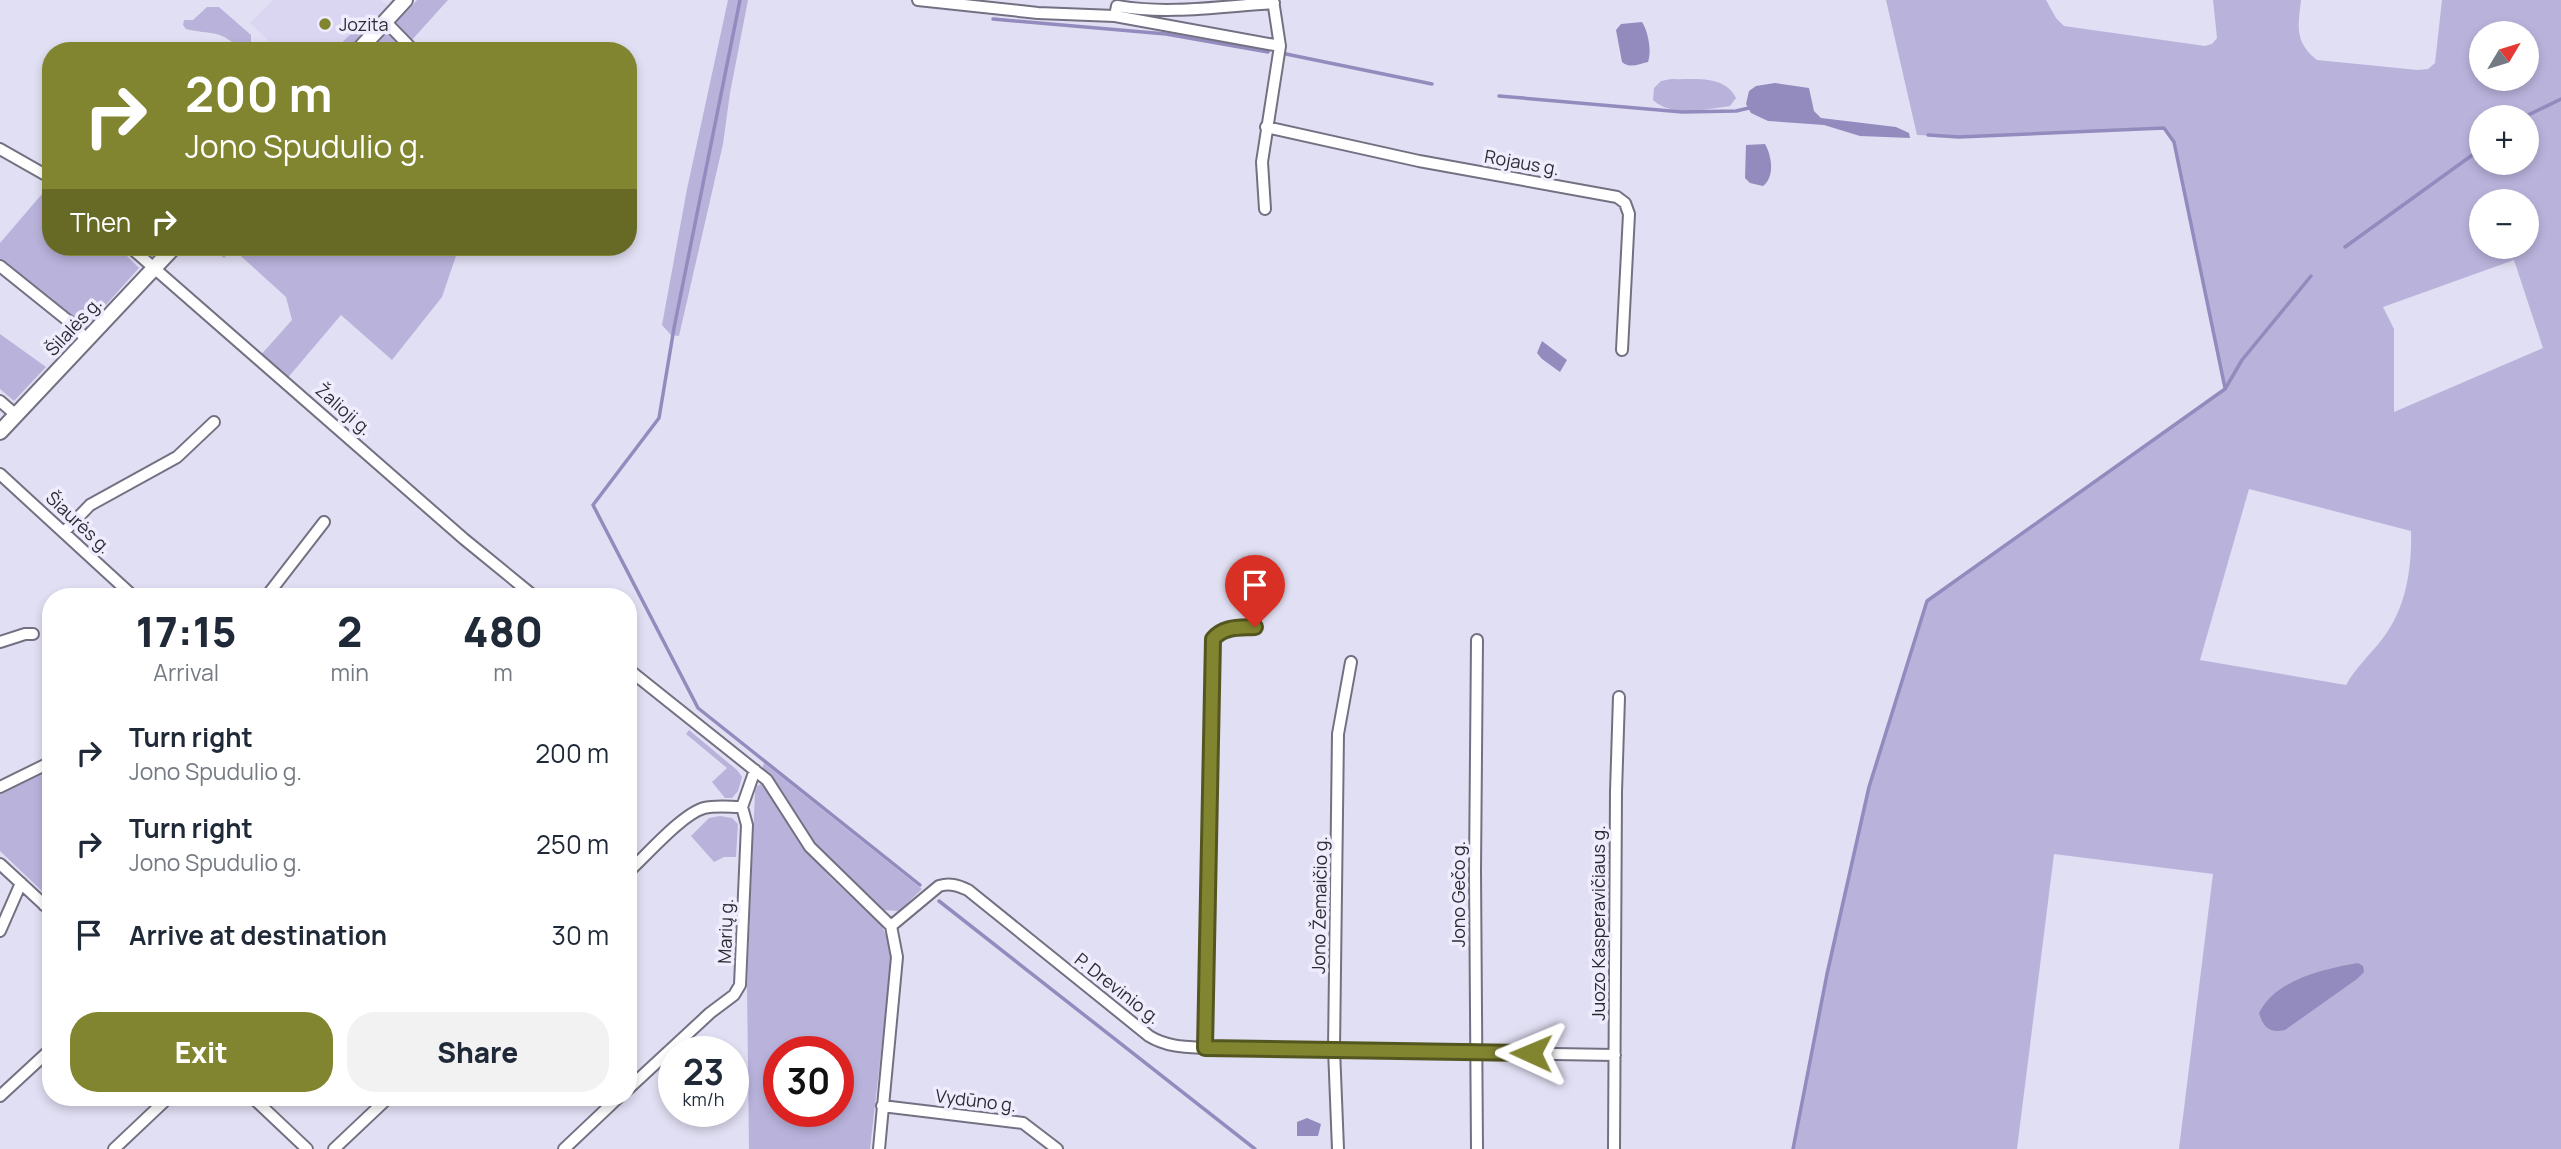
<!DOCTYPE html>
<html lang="en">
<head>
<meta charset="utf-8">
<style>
  :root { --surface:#fff; --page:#f2f2f3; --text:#1f2937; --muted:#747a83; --accent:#81852f }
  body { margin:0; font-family:Manrope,sans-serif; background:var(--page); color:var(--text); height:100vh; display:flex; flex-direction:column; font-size:26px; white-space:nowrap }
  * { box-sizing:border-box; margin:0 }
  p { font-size:23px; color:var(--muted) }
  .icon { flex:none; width:38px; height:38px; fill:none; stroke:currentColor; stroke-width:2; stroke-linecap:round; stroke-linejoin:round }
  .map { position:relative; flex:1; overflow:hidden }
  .side { position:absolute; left:42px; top:588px; width:595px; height:518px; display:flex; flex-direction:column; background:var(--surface); border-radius:28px; box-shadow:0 4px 10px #0003 }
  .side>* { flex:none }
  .top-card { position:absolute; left:42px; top:42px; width:595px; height:214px; border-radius:28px; box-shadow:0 4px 10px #0003; background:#81852f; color:#fff; overflow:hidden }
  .needle { width:46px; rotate:52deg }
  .buttons { position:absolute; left:2469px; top:21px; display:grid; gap:14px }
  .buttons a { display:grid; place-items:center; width:70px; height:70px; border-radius:50%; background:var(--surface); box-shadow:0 4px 10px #0003; font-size:35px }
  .speed { position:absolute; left:658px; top:1036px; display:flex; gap:14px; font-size:35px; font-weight:700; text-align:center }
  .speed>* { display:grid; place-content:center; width:91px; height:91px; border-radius:50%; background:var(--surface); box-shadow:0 4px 10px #0003; line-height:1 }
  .speed small { font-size:18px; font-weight:400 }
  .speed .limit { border:10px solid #d22; background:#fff; color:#111 }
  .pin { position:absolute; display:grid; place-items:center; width:60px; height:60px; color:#fff; margin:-72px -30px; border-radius:50% 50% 50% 0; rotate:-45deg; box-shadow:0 0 7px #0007 }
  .pin .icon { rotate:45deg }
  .me { position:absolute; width:77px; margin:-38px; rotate:271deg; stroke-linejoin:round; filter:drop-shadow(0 0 5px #0008) }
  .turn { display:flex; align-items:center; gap:24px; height:147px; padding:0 28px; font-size:32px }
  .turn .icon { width:91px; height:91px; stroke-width:2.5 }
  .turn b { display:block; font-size:49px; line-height:60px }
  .then { display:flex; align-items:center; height:66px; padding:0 28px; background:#0003; gap:14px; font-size:26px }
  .eta { display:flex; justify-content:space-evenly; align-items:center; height:119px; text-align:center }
  .eta b { font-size:42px; font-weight:800; line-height:49px }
  .primary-button { display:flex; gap:14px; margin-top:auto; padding:14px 28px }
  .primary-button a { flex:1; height:80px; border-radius:28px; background:var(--accent); color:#fff; font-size:28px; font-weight:800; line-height:80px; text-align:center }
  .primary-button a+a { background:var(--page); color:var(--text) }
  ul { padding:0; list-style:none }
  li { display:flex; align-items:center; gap:21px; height:91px; padding:0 28px }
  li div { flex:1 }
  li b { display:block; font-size:26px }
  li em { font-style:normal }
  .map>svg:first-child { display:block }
</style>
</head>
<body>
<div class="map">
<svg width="2561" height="1149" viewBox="0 0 2561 1149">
  <rect width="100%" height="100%" fill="#e1dff3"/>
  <path fill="#dad6f2" d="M273,0H380L389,6L348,51H279L250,23Z"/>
  <path fill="#b9b3dc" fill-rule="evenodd" d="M417,0H448L402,51H370Z
    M728,0H748L730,93L723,144L679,336L671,335L662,325L687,189Z
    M1886,0H2046L2056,18L2064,26L2205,46L2212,44L2217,38L2213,0H2301C2298,26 2294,42 2317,60L2418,70L2428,69L2435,63L2442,0H2561V1149H2179L2213,874L2054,854L2017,1149H1793L1827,974L1869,787L1927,601L2225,389L2174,142L2164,129L2154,127L1959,137L1917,135ZM2482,33H2527V79H2482ZM2482,117H2527V163H2482ZM2482,201H2527V247H2482ZM2514,260L2543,348L2394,412V329L2383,307ZM2249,489L2411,531C2412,569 2406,608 2383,638C2370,655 2356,667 2346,685L2200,660Z
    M207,7H219L251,35V44L258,51H240C224,29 209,35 186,29L183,25L184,20H193Z
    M357,28L361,30L362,34L346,51H333Z
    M1671,79C1694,80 1724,74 1736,98L1730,106C1706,109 1673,118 1653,100L1654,88L1661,81Z
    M48,187L51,189V247H118L139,268L86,327L0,259V243Z
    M211,247H459L442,297L392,360L341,315L285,381L259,357L292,320L286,297L233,249L224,258Z
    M0,334L46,367L14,401L0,389Z
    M689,730L737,770L742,777L738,791L732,798H725L712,782L727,768L686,734Z
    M764,763L922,889L899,911L883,910C858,886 831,863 809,836C792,814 783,788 762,769Z
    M51,766V877L44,893L0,851V792Z
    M761,784L767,787L803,846L830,877L882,926L889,942L891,954L888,991L870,1149H749L747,987L755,791L757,786ZM779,1052H838V1111H779Z
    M720,816L732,818L738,824L736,857H724L714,862L691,836L709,818Z"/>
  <path fill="#938bbd" d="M1642,22C1648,31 1652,51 1648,62C1639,64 1630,69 1622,62L1616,30L1621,24Z
    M1775,83L1809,88L1814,111L1821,118L1896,127L1909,133L1910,138L1860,136L1824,125L1768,121L1751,113L1746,104L1749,91L1756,86Z
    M1765,144C1772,156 1775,177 1763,186L1750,183L1745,178L1746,145Z
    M1542,341L1567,360L1560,372L1542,359L1537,353Z
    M2358,963L2363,966L2364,972L2357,979L2285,1030C2270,1034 2263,1027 2259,1013C2276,979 2324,969 2358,963Z
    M1307,1118L1321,1124L1318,1136H1297V1122Z"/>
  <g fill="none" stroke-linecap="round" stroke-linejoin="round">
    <path stroke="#938bbd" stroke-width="3.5" d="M740,0L674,328L659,418L593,505L698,708L920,885
      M993,19L1166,34L1268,52
      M1286,54L1432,84
      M1499,96L1682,112L1736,111L1749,108
      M2524,117L2561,99
      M1928,135L1959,137L2164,128L2174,142L2225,388
      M2345,247L2482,148
      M939,901L1255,1149
      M1793,1149L1827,974L1869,787L1927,601L2225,389L2242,360L2311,276"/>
    <defs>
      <path id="minor" d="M918,0L1038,13L1115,16L1280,46L1262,162L1265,209
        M1273,0L1280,46
        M1115,16L1117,6C1168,15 1223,6 1274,3
        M385,21L414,51
        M1266,127L1419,161L1617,197L1625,203L1629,214L1622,350
        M0,149L51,178
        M130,247L464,539L535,597
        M0,266L71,323L87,340
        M0,401L16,415
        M0,474L134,597
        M64,532L90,505L177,457L214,422
        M266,597L324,522
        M0,642L25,634H33
        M628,669L767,780L810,847L891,926L897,957L879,1149
        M0,787L51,762
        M0,864L51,911
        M628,872C646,856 682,814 704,808C716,805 730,807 742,807
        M44,905L51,890
        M891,926L939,886C950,883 957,885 968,890L1149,1036C1167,1047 1185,1047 1205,1048L1615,1055
        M0,931L21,883
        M1205,1048L1213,639C1224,626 1239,628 1255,627
        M628,1089L710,1013L734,995L740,985L747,825L742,807L755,770
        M0,1096L51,1049
        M252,1097L307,1149
        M882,1106L1023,1123L1057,1149
        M114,1149L169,1097
        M334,1149L389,1097
        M564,1149L619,1097
        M1338,1149L1334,1049L1338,734L1351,662
        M1477,1149L1475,871L1477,640
        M1614,1149L1616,792L1619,697"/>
      <path id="major" d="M358,51L405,0
        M0,432L174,247"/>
    </defs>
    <use href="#minor" stroke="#737082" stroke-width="14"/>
    <use href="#major" stroke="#737082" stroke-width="18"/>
    <use href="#minor" stroke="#fff" stroke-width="10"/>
    <use href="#major" stroke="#fff" stroke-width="14"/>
  </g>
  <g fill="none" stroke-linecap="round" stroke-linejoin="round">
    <defs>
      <path id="route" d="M1255,627C1239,628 1224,626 1213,639L1205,1048L1531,1053"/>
    </defs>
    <use href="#route" stroke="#54561f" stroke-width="18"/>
    <use href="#route" stroke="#81852f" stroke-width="12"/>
  </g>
  <circle fill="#81852f" stroke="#eeecfd" stroke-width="2.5" cx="325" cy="24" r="7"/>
  <g text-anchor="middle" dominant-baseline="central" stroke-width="7" stroke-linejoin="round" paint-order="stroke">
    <g font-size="18" fill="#2c2b32" stroke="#eeecfd" text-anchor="start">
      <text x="339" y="24">Jozita</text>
    </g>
    <g font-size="18" fill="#2c2b32" stroke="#eeecfd">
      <text transform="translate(1522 162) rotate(10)">Rojaus g.</text>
      <text transform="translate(73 326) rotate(-47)">Šilalės g.</text>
      <text transform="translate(344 409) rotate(41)">Žalioji g.</text>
      <text transform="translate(79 522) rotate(43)">Šiaurės g.</text>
      <text transform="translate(1458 894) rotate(-90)">Jono Gečo g.</text>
      <text transform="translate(1319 905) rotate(-89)">Jono Žemaičio g.</text>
      <text transform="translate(1598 923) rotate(-90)">Juozo Kasperavičiaus g.</text>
      <text transform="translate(725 931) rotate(-88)">Marių g.</text>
      <text transform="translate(1118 988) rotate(38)">P. Drevinio g.</text>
      <text transform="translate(976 1100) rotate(7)">Vydūno g.</text>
    </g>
  </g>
</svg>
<div class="buttons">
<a><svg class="needle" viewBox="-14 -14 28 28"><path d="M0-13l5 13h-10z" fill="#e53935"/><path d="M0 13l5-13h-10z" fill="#747a83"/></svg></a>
<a>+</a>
<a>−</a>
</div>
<div class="speed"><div>23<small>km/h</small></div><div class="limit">30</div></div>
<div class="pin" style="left:1255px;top:627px;background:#d93025"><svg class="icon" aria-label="arrive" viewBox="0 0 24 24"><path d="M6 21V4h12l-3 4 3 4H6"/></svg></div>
<svg class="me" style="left:1531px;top:1053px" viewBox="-20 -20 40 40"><path d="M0-17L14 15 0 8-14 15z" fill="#81852f" stroke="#fff" stroke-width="4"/></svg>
<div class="top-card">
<div class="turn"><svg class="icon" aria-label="right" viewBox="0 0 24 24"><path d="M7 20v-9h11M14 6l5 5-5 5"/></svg><div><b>200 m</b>Jono Spudulio g.</div></div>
<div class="then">Then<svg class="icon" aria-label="right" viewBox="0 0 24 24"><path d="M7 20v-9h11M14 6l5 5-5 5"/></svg></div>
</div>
<section class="side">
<div class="eta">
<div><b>17:15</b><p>Arrival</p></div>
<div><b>2</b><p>min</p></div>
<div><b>480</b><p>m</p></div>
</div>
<ul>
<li><svg class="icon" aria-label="right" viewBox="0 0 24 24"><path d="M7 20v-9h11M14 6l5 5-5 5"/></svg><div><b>Turn right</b><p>Jono Spudulio g.</p></div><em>200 m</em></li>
<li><svg class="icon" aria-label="right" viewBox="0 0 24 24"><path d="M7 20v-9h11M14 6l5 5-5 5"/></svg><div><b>Turn right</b><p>Jono Spudulio g.</p></div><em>250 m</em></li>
<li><svg class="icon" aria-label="arrive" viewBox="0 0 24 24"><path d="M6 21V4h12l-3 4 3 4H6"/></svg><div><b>Arrive at destination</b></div><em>30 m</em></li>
</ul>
<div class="primary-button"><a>Exit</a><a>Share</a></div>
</section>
</div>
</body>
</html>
